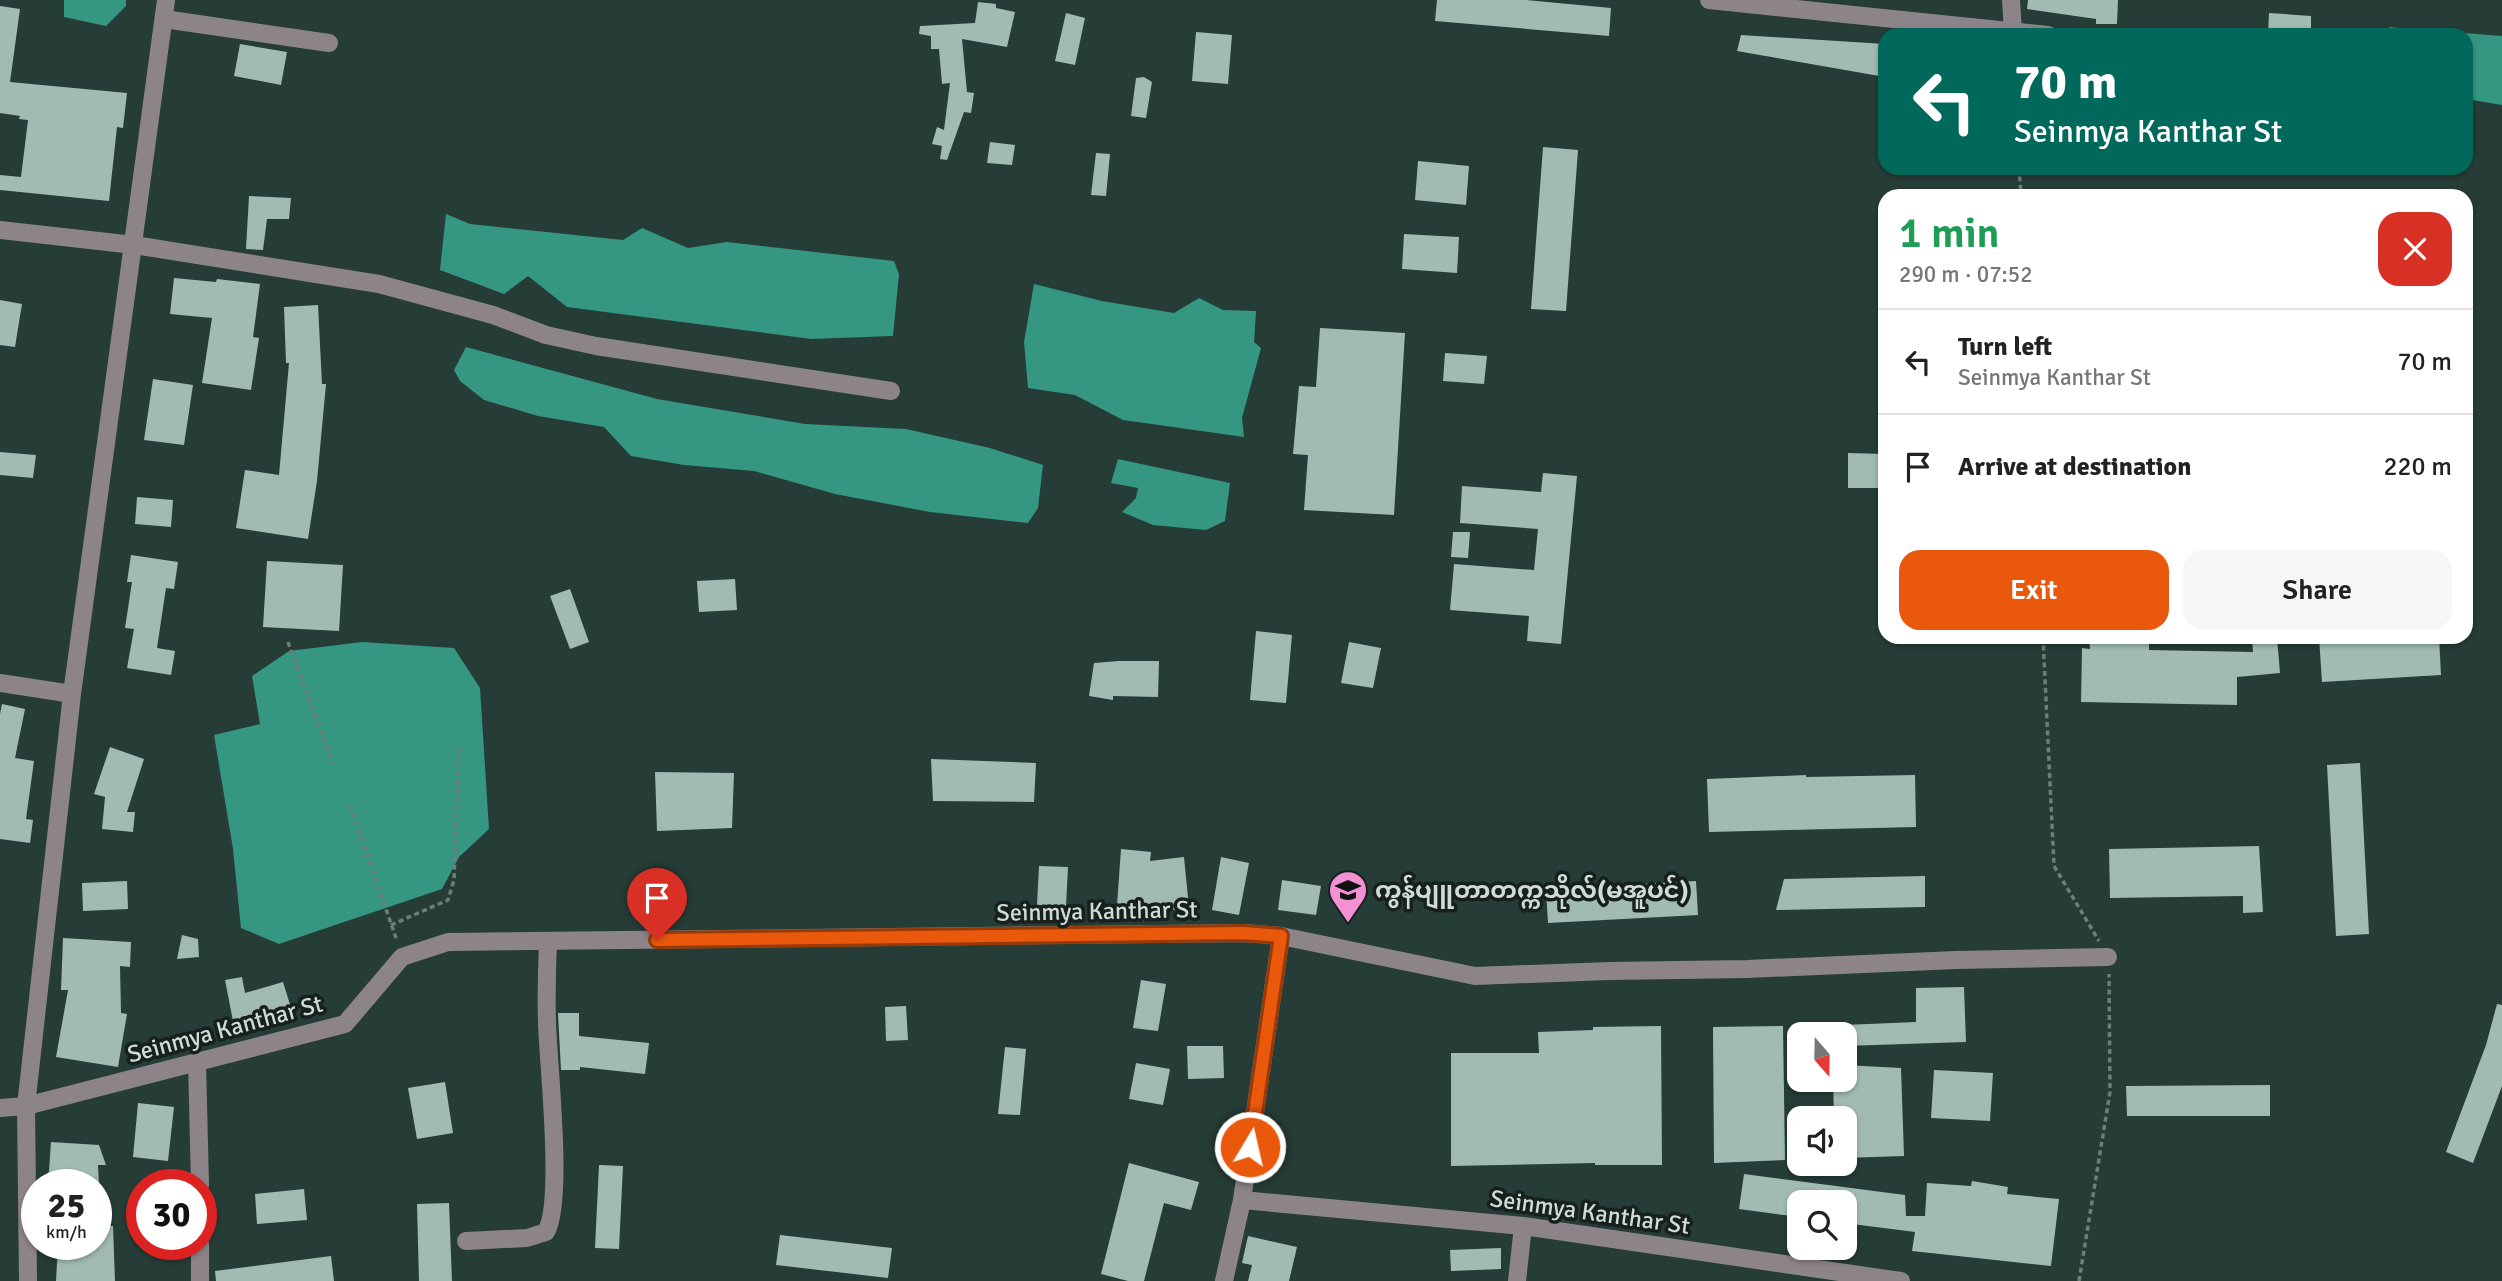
<!DOCTYPE html>
<html lang="en">
<head>
<meta charset="utf-8">
<style>
  :root { --surface:#fff; --page:#f6f6f6; --text:#222; --muted:#767676; --line:#e0e0e0; --accent:#ea580c }
  body { margin:0; font-family:Signika,"Noto Sans Myanmar",sans-serif; background:var(--page); color:var(--text); height:100vh; display:flex; flex-direction:column; font-size:26px; white-space:nowrap }
  * { box-sizing:border-box; margin:0 }
  p { font-size:23px; color:var(--muted) }
  .icon { flex:none; width:38px; height:38px; fill:none; stroke:currentColor; stroke-width:2; stroke-linecap:round; stroke-linejoin:round }
  .map { position:relative; flex:1; overflow:hidden }
  .drawer { position:absolute; left:1878px; top:189px; width:595px; height:455px; display:flex; flex-direction:column; background:var(--surface); border-radius:21px; box-shadow:0 2px 5px #0004 }
  .drawer>* { flex:none }
  .hud { position:absolute; left:1878px; top:28px; width:595px; height:147px; border-radius:21px; box-shadow:0 2px 5px #0004; background:#00695c; color:#fff; overflow:hidden }
  .needle { width:46px; rotate:160deg }
  .tools { position:absolute; left:1787px; top:1022px; display:grid; gap:14px }
  .tools a { display:grid; place-items:center; width:70px; height:70px; border-radius:14px; background:var(--surface); box-shadow:0 2px 5px #0004; font-size:35px }
  .speed { position:absolute; left:21px; top:1169px; display:flex; gap:14px; font-size:35px; font-weight:700; text-align:center }
  .speed>* { display:grid; place-content:center; width:91px; height:91px; border-radius:50%; background:var(--surface); box-shadow:0 2px 5px #0004; line-height:1 }
  .speed small { font-size:18px; font-weight:400 }
  .speed .limit { border:10px solid #d22; background:#fff; color:#111 }
  .pin { position:absolute; display:grid; place-items:center; width:60px; height:60px; color:#fff; margin:-72px -30px; border-radius:50% 50% 50% 0; rotate:-45deg; box-shadow:0 0 7px #0007 }
  .pin .icon { rotate:45deg }
  .me { position:absolute; width:77px; margin:-38px; rotate:9deg; stroke-linejoin:round; filter:drop-shadow(0 0 5px #0008) }
  .turn { display:flex; align-items:center; gap:24px; height:147px; padding:0 21px; font-size:32px }
  .turn .icon { width:91px; height:91px; stroke-width:2.5 }
  .turn b { display:block; font-size:49px; line-height:60px }
  .round { display:grid; place-items:center; flex:none; width:74px; height:74px; border-radius:21px; background:var(--page) }
  .overview { display:flex; align-items:center; justify-content:space-between; height:119px; padding:0 21px }
  h1 { font-size:42px; font-weight:600; line-height:52px; color:#1e9e55 }
  .button { display:flex; gap:14px; margin-top:auto; padding:14px 21px }
  .button a { flex:1; height:80px; border-radius:21px; background:var(--accent); color:#fff; font-size:28px; font-weight:600; line-height:80px; text-align:center }
  .button a+a { background:var(--page); color:var(--text) }
  ul { padding:0; list-style:none }
  li { display:flex; align-items:center; gap:21px; height:105px; padding:0 21px; border-top:2px solid var(--line) }
  li div { flex:1 }
  li b { display:block; font-size:26px }
  li em { font-style:normal }
  .map>svg:first-child { display:block }
</style>
</head>
<body>
<div class="map">
<svg width="2502" height="1281" viewBox="0 0 2502 1281">
  <rect width="100%" height="100%" fill="#263c36"/>
  <path fill="#359681" d="M64,0H126V6L106,26L64,17Z
    M2389,27L2502,36V105L2466,99V35H2389Z
    M446,214L470,224L623,240L642,228L688,248L727,242L894,261L899,274L893,336L811,339L567,307L528,276L504,294L440,270Z
    M1034,284L1102,301L1174,313L1199,298L1223,310L1256,311L1254,342L1261,348L1242,418L1244,437L1123,420L1075,395L1028,388L1024,342Z
    M466,347L657,399L805,424L906,429L990,448L1043,465L1038,508L1028,523L930,512L835,494L754,471L684,465L631,456L604,427L538,416L484,400L460,381L454,370Z
    M1118,459L1230,483L1225,521L1206,530L1153,525L1122,512L1136,498L1138,488L1111,483Z
    M362,642L454,648L480,688L489,829L459,857L442,889L279,944L241,928L233,849L214,735L260,724L252,676L289,651Z"/>
  <path fill="#a1bbb3" d="M1437,0H1526L1611,8L1609,36L1435,21Z
    M2028,0H2118L2117,24H2096V19L2027,9Z
    M978,2L996,4V8L1015,12L1007,47L962,39L967,92L974,93L971,113L964,112L947,160L940,159L942,146L932,144L937,127L944,130L950,83L942,84L939,49H931V36L919,34L920,26L975,23Z
    M0,6L20,9L10,82L127,93L123,128L117,127L109,201L0,190V175L21,177L28,120L19,119L20,116L0,113Z
    M1066,13L1085,18L1075,65L1055,61Z
    M2269,13L2311,16V35L2268,34Z
    M1196,32L1232,35L1228,84L1192,81Z
    M1741,35L1885,44V77L1737,51Z
    M240,44L287,52L281,85L234,76Z
    M1144,77L1152,82L1146,118L1131,116L1136,78Z
    M990,142L1015,145L1012,165L987,163Z
    M1543,147L1578,150L1566,311L1531,309Z
    M1096,153L1110,154L1106,196L1091,195Z
    M1418,161L1469,166L1466,205L1415,200Z
    M249,196L291,198L289,219H267L263,250L246,249Z
    M1404,234L1459,237L1457,273L1402,269Z
    M174,278L216,282L217,279L260,284L253,337L259,338L251,390L202,383L212,318L170,314Z
    M0,300L22,304L15,347L0,345Z
    M318,305L322,384H326L317,481L308,539L236,528L245,470L279,475L289,363H286L284,307Z
    M1320,328L1405,333L1394,515L1304,510L1308,455L1293,454L1299,386L1316,387Z
    M1445,353L1487,356L1484,384L1443,381Z
    M153,379L193,385L184,445L144,440Z
    M0,452L36,455L33,478L0,475Z
    M1848,453L1885,454V488H1848Z
    M1543,473L1577,476L1561,644L1527,641L1529,616L1450,610L1454,564L1534,570L1538,529L1460,523L1462,486L1541,492Z
    M137,497L173,500L171,527L135,524Z
    M1453,532H1470L1468,558L1451,557Z
    M131,555L178,562L174,589L166,588L157,648L175,651L171,675L127,668L134,629L125,628L132,582H127Z
    M267,561L343,565L339,631L263,627Z
    M735,579L737,610L699,612L697,581Z
    M570,589L589,642L570,649L550,596Z
    M1256,631L1292,635L1286,703L1250,700Z
    M2089,637H2149V650L2253,652L2252,637H2277L2280,673L2237,677V705L2081,702L2082,648L2090,649Z
    M2319,637H2439L2441,675L2322,682Z
    M1349,642L1381,648L1373,688L1341,683Z
    M1119,661H1159L1158,697L1113,696V700L1089,696L1094,663Z
    M2,704L25,709L15,758L34,761L26,819L33,820L30,843L0,839V714Z
    M110,747L144,759L127,812H135L133,832L102,829L105,797L94,794Z
    M931,759L1036,763L1034,802L933,801Z
    M2360,763L2369,934L2336,936L2327,765Z
    M655,772L734,773L732,828L657,831Z
    M1806,775V777L1915,775L1916,827L1709,832L1707,779Z
    M2259,846L2263,912L2243,913V896L2110,898L2109,849Z
    M1121,849L1151,852L1150,861L1184,857L1189,908L1147,912L1146,921L1116,919Z
    M1221,857L1249,863L1239,915L1212,910Z
    M1039,866L1068,867L1066,906L1037,905Z
    M1925,876V907L1776,910L1784,879Z
    M1282,880L1321,886L1316,915L1278,910Z
    M127,881L128,909L83,911L82,883Z
    M1696,881L1698,915L1548,923L1546,889Z
    M182,935L198,939L199,957L177,959Z
    M63,938L131,942L130,967L120,966L121,1013L127,1014L118,1067L56,1057L68,990H61Z
    M242,977L245,993L283,982L292,1011L276,1016L275,1012L233,1021L225,980Z
    M1141,980L1166,984L1158,1031L1133,1028Z
    M1964,987L1966,1042L1844,1046V1025L1916,1022V988Z
    M2497,1004L2502,1005V1086L2473,1163L2446,1152L2486,1045Z
    M906,1006L908,1040L886,1041L885,1007Z
    M558,1013H579V1036L649,1043L645,1074L580,1067V1070H561Z
    M1661,1026L1662,1165H1595V1163L1451,1166V1053H1539L1538,1032L1593,1030V1027Z
    M1783,1026L1785,1160L1714,1163L1713,1027Z
    M1187,1046H1223L1224,1078L1188,1079Z
    M1005,1047L1026,1049L1020,1115L998,1114Z
    M1136,1063L1170,1069L1163,1105L1129,1099Z
    M1844,1065L1901,1068L1904,1156L1844,1158V1118H1834L1833,1080H1844Z
    M1934,1070L1993,1073L1990,1121L1931,1118Z
    M445,1082L453,1133L417,1139L408,1088Z
    M2270,1085V1116H2127L2126,1086Z
    M138,1103L174,1107L168,1161L133,1157Z
    M51,1142L99,1145L106,1165H98L99,1185H48Z
    M1129,1163L1199,1182L1191,1210L1164,1203L1144,1281H1128L1101,1274Z
    M599,1165L623,1166L619,1249L595,1248Z
    M1744,1174L1905,1195L1906,1216H1925L1927,1183L1971,1186L1972,1181L2008,1187L2007,1194L2059,1199L2051,1266L1912,1251L1915,1232L1844,1223V1202H1799V1217L1739,1209Z
    M304,1189L307,1220L257,1224L255,1194Z
    M449,1203L452,1281H419L417,1204Z
    M96,1226H113L115,1281H56L58,1244H96Z
    M780,1235L892,1248L888,1278L776,1265Z
    M1248,1236L1297,1247L1289,1281H1248L1252,1265L1242,1263Z
    M1501,1248V1269L1451,1271L1450,1250Z
    M331,1256L334,1281H216L215,1271Z"/>
  <g fill="none" stroke-linecap="round" stroke-linejoin="round">
    <path stroke="#6d7f7a" stroke-width="3.5" stroke-dasharray="5 3.5" stroke-linecap="butt" d="M2019,168L2021,196
      M2043,637L2054,866L2099,941
      M288,642L333,763
      M350,805L397,941
      M391,925L448,900L454,880L459,747
      M2079,1281L2110,1092L2109,974"/>
    <path stroke="#8d848a" stroke-width="18" d="M1709,0L2048,35
      M2011,0L2013,32
      M164,19L329,43
      M0,230L134,245L379,284L493,315L546,335L596,346L891,391
      M0,683L72,694
      M1281,936L1475,976L1609,971L1747,969L1956,960L2108,957
      M197,1062L200,1185
      M0,1108L26,1106L345,1024L402,957L448,942L1244,933L1281,936L1242,1200L1523,1226L1901,1281
      M466,1241L527,1238L546,1232C564,1201 548,1064 547,1022C546,995 547,968 548,941
      M200,1244V1281
      M28,1281L26,1106L72,694L166,0
      M1224,1281L1242,1200
      M1517,1281L1523,1226"/>
  </g>
  <g fill="none" stroke-linecap="round" stroke-linejoin="round">
    <defs>
      <path id="route" d="M657,940L1244,933L1281,936L1250,1147"/>
    </defs>
    <use href="#route" stroke="#983908" stroke-width="18"/>
    <use href="#route" stroke="#ea580c" stroke-width="12"/>
  </g>
  <defs>
    <symbol id="university-pin" viewBox="-11 -11 22 30"><path d="M0 17L-7.5 6A9.5 9.5 0 1 1 7.5 6Z" fill="#f491d4" stroke="#17201d"/><path d="M0-5L7-2L0 1L-7-2ZM-4 1L0 2.5L4 1V4Q0 6-4 4Z" fill="#111"/></symbol>
  </defs>
  <g fill-rule="evenodd">
    <use href="#university-pin" x="1326" y="868" width="44" height="60"/>
  </g>
  <g text-anchor="middle" dominant-baseline="central" stroke-width="7" stroke-linejoin="round" paint-order="stroke">
    <g font-size="24" font-weight="bold" fill="#cedbd7" stroke="#17201d" text-anchor="start">
      <text x="1375" y="890">ကွန်ပျူတာတက္ကသိုလ်(မအူပင်)</text>
    </g>
    <g font-size="24" fill="#cedbd7" stroke="#17201d">
      <text transform="translate(1097 911) rotate(-1)">Seinmya Kanthar St</text>
      <text transform="translate(225 1029) rotate(-15)">Seinmya Kanthar St</text>
      <text transform="translate(1590 1212) rotate(8)">Seinmya Kanthar St</text>
    </g>
  </g>
</svg>
<div class="tools">
<a><svg class="needle" viewBox="-14 -14 28 28"><path d="M0-13l5 13h-10z" fill="#e53935"/><path d="M0 13l5-13h-10z" fill="#767676"/></svg></a>
<a><svg class="icon" aria-label="sound" viewBox="0 0 24 24"><path d="M4 9h4l5-4v14l-5-4H4zM17 9q2 3 0 6"/></svg></a>
<a><svg class="icon" aria-label="search" viewBox="0 0 24 24"><circle cx="10" cy="10" r="6"/><path d="M15 15l6 6"/></svg></a>
</div>
<div class="speed"><div>25<small>km/h</small></div><div class="limit">30</div></div>
<div class="pin" style="left:657px;top:940px;background:#d93025"><svg class="icon" aria-label="arrive" viewBox="0 0 24 24"><path d="M6 21V4h12l-3 4 3 4H6"/></svg></div>
<svg class="me" style="left:1250px;top:1147px" viewBox="-20 -20 40 40"><circle r="17" fill="#ea580c" stroke="#fff" stroke-width="3"/><path d="M0-11L8 9 0 5-8 9z" fill="#fff"/></svg>
<div class="hud">
<div class="turn"><svg class="icon" aria-label="left" viewBox="0 0 24 24"><path d="M17 20v-9H6M10 6l-5 5 5 5"/></svg><div><b>70 m</b>Seinmya Kanthar St</div></div>
</div>
<section class="drawer">
<div class="overview"><div><h1>1 min</h1><p>290 m · 07:52</p></div><a class="round" style="background:#d93025;color:#fff"><svg class="icon" aria-label="close" viewBox="0 0 24 24"><path d="M6 6l12 12M18 6L6 18"/></svg></a></div>
<ul>
<li><svg class="icon" aria-label="left" viewBox="0 0 24 24"><path d="M17 20v-9H6M10 6l-5 5 5 5"/></svg><div><b>Turn left</b><p>Seinmya Kanthar St</p></div><em>70 m</em></li>
<li><svg class="icon" aria-label="arrive" viewBox="0 0 24 24"><path d="M6 21V4h12l-3 4 3 4H6"/></svg><div><b>Arrive at destination</b></div><em>220 m</em></li>
</ul>
<div class="button"><a>Exit</a><a>Share</a></div>
</section>
</div>
</body>
</html>
